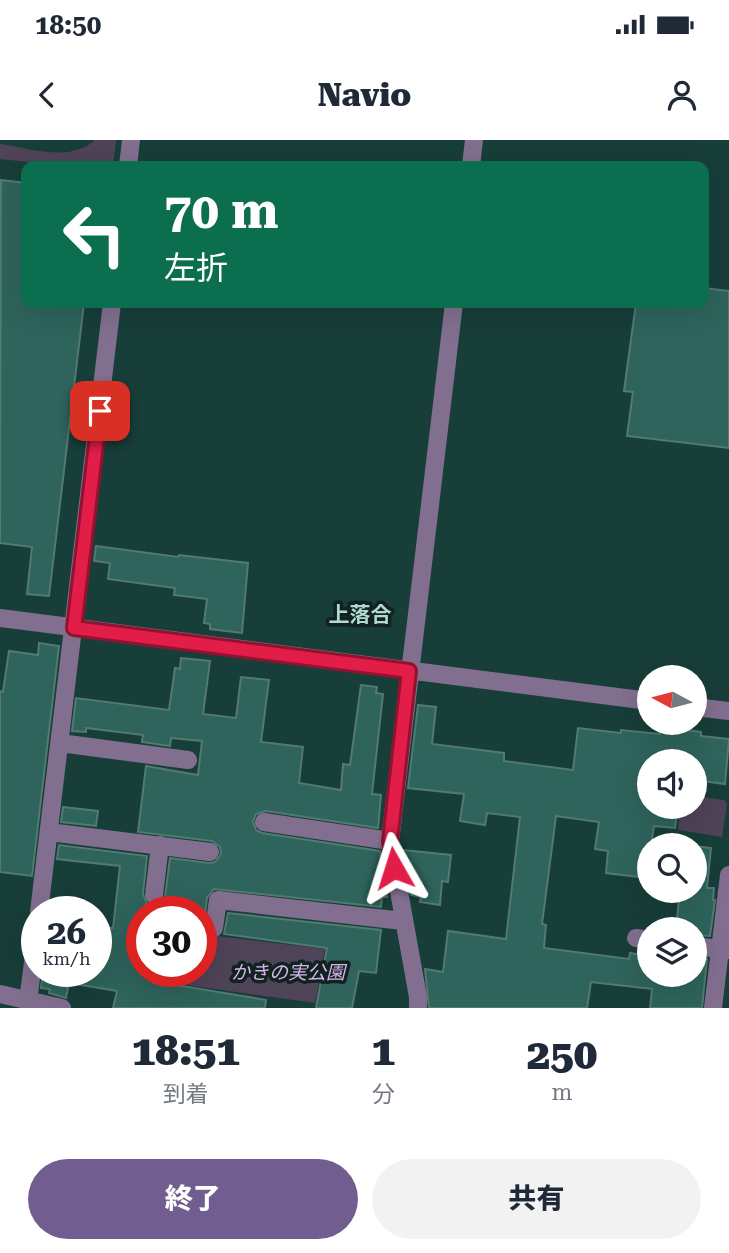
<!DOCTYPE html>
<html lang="ja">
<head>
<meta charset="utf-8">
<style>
  :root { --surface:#fff; --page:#f2f2f3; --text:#1f2937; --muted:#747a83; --accent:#715d8f }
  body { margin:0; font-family:"Roboto Serif","Noto Sans JP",serif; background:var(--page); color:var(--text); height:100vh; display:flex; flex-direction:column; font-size:26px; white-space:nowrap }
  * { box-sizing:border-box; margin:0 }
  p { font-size:23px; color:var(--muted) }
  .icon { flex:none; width:38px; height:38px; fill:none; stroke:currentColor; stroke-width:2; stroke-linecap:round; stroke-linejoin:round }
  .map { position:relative; height:868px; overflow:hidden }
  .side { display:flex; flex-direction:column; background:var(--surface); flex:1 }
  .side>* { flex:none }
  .guide { position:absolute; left:21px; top:21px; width:688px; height:147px; border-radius:14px; box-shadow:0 7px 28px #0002; background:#0b6e4f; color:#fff; overflow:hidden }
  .needle { width:46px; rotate:277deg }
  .fabs { position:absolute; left:637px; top:525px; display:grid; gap:14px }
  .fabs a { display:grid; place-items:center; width:70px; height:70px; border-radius:50%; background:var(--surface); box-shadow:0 7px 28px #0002; font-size:35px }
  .speed { position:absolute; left:21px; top:756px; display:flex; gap:14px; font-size:35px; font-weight:700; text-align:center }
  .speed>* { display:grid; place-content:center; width:91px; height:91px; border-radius:50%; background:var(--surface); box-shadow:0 7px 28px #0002; line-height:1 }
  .speed small { font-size:18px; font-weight:400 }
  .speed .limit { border:10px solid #d22; background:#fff; color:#111 }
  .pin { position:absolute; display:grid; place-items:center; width:60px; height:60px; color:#fff; margin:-30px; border-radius:14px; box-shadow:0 4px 10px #0006 }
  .me { position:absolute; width:77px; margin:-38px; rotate:354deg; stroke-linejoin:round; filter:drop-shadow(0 0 5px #0008) }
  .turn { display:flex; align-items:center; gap:24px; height:147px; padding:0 28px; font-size:32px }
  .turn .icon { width:91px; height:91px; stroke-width:2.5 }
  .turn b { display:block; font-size:49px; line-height:60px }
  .eta { display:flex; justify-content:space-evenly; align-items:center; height:119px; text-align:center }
  .eta b { font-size:42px; font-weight:800; line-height:49px }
  .primary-button { display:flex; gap:14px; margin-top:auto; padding:14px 28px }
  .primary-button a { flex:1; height:80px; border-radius:42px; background:var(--accent); color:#fff; font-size:28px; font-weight:800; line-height:80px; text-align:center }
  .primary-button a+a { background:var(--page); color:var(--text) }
  .status { display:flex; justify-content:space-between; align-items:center; height:49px; padding:0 35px; background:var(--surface); direction:ltr }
  .status svg { height:19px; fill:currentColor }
  header { display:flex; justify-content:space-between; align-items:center; height:91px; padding:0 28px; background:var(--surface); font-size:32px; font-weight:800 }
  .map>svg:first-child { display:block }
</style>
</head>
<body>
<div class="status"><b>18:50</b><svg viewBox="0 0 49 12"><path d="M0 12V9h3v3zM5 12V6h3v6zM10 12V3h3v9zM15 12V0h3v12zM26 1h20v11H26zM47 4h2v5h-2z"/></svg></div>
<header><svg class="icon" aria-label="back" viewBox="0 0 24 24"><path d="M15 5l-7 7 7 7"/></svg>Navio<svg class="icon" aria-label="person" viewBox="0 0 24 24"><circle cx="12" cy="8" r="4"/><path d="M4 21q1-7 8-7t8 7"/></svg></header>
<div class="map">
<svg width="729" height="868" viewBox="0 0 729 868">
  <rect width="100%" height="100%" fill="#183e39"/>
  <path fill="#4f4358" d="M95,0H116L113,26H69L0,19V4C30,8 70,23 95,0Z
    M695,656L724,660L727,663L722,697L678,690L680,667H695Z
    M201,794L325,809L315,863L179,844L181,831H201Z"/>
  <path fill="#2e645c" stroke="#527972" stroke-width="2" d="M1,40L26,43V163H84L49,456L27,454L32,407L0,403Z
    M704,148L729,151V308L627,296L633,252L624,251L636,163H704Z
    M96,406L178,417L179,415L248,423L242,493L210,489V484L204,483L207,459L174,455L175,448L108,439L110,423L94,421Z
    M39,503L59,506L32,736L0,732V551L3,552L9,511L38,515Z
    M181,518L210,521L203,574L236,578L241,537L269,540L261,602L303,607L299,643L341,650L343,624L350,625L361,545L377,547L376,553L383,554L372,654L381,655L378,688L266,671L256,674L253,681L256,690L262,693L380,711L387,757H382L381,767L214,749L207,758L203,791H201V772H142V831H154L152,841L266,860L265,868H113L117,851L69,843L66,858L49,853L50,849L41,848L43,831H96V786L113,788L120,726L57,719L59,705L147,716L143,754L147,764L153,766L163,762L165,757L170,718L209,723L215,722L221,714L220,707L212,701L138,692L146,626L198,635L202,601L171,598L170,606L142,602L143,595L86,588V592L72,591L76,558L169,570L175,528L180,529Z
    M418,565L436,567L432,604L504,613V621L573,630L578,588L621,593V590L660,594L661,587L701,592V596L729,599L725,644L695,640V621H649V667H678L675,688L654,686L651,705H649L647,738L606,733L608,711L595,709L599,682L556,676L542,784L546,785L544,808L629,819L630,813L649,816V835H695V817L707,819L702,868H650L652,849L591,842L587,868H429L425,829L443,832L448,791L506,799L520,677L487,673L485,685L460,681L464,654L408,648Z
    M63,667L98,671L96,686L61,682Z
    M695,706L711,708L707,748H714L713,760H715L710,796L695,795V789L676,787L680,751H695Z
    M403,710L451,715L448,742L442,741L440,765L420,762L421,757L411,755Z
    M228,773L381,790L376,833L359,831L352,868H316L327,808L224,794Z"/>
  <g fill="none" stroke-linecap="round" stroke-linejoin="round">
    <path stroke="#826f90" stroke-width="18" d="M128,26L131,0
      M471,26L474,0
      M0,478L649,561
      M695,567L729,571
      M60,603L188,620
      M264,682L390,701
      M49,692L210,712
      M154,755L160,705
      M39,772L112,163
      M214,788L218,760L403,781
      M636,798L649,800
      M695,806L729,810
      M0,854L62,868
      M28,861L37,792
      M418,868V857L390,701L454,163
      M713,868L729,735"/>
  </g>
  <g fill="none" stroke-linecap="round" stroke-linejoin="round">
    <defs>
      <path id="route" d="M100,271L74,488L409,531L390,701L394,728"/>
    </defs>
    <use href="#route" stroke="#92132f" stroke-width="18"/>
    <use href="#route" stroke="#e11d48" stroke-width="12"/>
  </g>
  <g text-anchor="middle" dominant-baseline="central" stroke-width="7" stroke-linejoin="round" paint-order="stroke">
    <g font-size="19" font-style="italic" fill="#d6b4ef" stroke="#12221f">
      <text x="288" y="832">かきの実公園</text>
    </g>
    <g font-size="21" font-weight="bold" fill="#b0dad2" stroke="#12221f">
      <text x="360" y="475">上落合</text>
    </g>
  </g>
</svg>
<div class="fabs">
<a><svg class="needle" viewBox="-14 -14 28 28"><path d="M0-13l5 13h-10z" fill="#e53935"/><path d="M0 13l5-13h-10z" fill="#747a83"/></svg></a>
<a><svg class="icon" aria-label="sound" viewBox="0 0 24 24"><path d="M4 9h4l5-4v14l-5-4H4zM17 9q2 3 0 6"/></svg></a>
<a><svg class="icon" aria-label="search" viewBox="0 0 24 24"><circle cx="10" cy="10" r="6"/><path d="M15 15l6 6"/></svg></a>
<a><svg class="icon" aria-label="layers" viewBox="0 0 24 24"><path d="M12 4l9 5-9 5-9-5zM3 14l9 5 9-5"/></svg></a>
</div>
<div class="speed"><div>26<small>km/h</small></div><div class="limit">30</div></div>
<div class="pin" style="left:100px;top:271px;background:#d93025"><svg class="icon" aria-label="arrive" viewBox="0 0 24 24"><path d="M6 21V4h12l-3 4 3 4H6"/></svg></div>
<svg class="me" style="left:394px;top:728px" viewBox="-20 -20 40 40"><path d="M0-17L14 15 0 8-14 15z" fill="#e11d48" stroke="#fff" stroke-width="4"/></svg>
<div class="guide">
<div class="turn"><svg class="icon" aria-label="left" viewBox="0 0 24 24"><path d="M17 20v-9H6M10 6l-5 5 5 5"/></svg><div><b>70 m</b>左折</div></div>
</div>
</div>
<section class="side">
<div class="eta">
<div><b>18:51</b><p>到着</p></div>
<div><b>1</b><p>分</p></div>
<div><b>250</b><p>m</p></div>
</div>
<div class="primary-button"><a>終了</a><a>共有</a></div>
</section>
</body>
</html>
